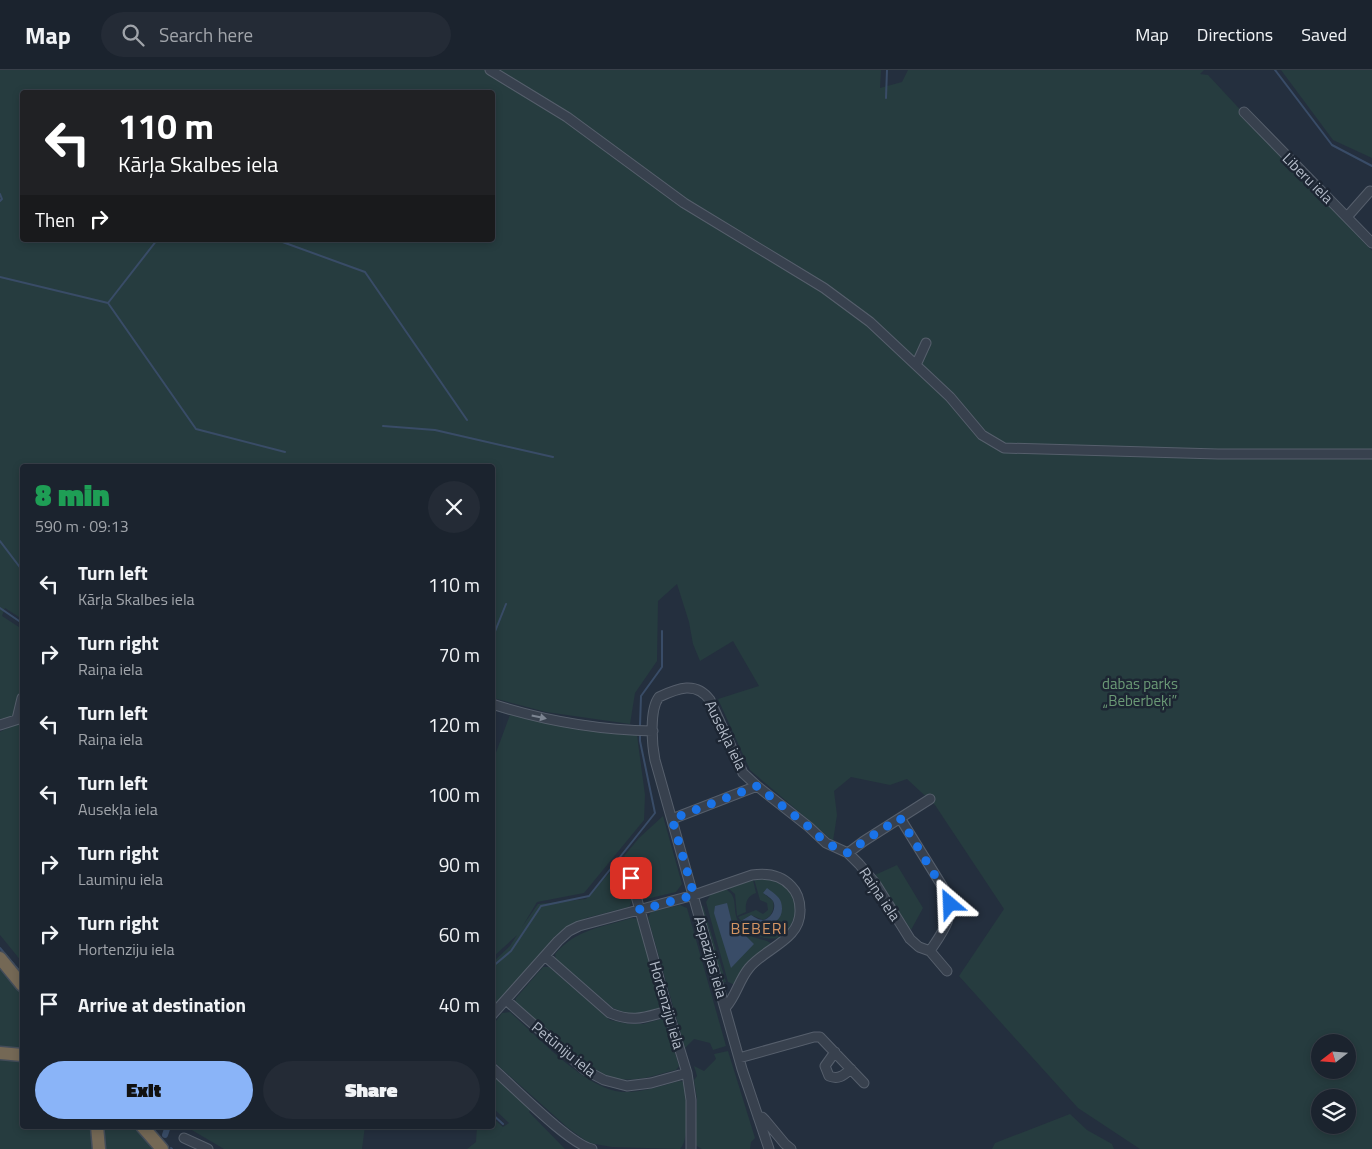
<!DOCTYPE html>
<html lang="en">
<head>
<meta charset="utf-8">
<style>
  :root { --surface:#1b232e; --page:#242b36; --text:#f1f3f6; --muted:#a0a4aa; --line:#39404a; --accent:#8ab4f8 }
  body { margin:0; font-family:"Titillium Web",sans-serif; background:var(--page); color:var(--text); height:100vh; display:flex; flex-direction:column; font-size:19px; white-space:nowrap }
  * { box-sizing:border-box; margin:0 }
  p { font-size:16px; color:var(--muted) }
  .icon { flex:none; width:28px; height:28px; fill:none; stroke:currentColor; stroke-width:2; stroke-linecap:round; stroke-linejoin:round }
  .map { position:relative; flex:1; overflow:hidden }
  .details { position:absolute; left:20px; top:394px; width:475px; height:665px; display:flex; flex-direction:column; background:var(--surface); border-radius:5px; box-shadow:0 2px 8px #0003,0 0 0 1px var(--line) }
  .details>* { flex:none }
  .guide { position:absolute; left:20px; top:20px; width:475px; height:152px; border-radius:5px; box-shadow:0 2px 8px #0003,0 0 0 1px var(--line); background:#202124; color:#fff; overflow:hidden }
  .needle { width:32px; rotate:253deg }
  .fabs { position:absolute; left:1311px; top:964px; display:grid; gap:10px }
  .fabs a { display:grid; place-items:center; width:45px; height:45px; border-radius:50%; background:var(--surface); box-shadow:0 2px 8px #0003,0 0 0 1px var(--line); font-size:25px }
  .pin { position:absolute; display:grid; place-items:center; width:42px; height:42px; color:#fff; margin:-21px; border-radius:10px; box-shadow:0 2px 8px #0006 }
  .me { position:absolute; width:55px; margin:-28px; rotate:334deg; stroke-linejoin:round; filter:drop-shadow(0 0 4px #0008) }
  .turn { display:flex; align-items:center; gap:18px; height:105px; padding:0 15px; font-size:22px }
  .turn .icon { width:65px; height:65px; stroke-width:2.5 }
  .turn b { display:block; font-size:35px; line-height:42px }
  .then { display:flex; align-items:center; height:48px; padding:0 15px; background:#0003; gap:10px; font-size:19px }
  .round { display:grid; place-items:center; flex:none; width:52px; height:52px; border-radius:26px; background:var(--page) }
  .overview { display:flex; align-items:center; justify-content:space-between; height:85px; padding:0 15px }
  h1 { font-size:30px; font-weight:800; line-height:38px; color:#1e9e55 }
  .button { display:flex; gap:10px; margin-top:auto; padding:10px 15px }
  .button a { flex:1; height:58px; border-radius:30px; background:var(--accent); color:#111; font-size:20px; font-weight:800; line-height:58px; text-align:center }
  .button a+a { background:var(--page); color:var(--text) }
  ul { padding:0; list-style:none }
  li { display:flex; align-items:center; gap:15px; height:70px; padding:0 15px }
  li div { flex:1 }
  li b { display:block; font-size:19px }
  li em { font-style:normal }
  header { display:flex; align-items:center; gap:30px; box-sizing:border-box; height:70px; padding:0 25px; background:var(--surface); border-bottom:1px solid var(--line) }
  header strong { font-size:24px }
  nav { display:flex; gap:28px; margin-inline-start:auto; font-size:18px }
  .search { width:350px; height:45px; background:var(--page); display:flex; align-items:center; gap:12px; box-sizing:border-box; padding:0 18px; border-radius:28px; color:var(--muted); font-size:19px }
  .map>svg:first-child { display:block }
</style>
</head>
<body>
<header>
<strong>Map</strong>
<div class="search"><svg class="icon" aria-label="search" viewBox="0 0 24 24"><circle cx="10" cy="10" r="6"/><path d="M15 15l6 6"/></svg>Search here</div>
<nav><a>Map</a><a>Directions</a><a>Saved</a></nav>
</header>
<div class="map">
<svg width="1372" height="1079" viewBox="0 0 1372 1079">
  <rect width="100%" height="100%" fill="#242f3e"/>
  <path fill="#263c3f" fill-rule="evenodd" d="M0,0H881L880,18L902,12L908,0H1204L1200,4L1208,5L1372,181V1079H1140L1078,1038L959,906L1004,839L935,735L907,709L890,715L851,707L834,721L837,745L833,771L750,700L718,629L759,616L733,571L700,591L693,574L689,552L677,514L658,531L657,591L635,623L630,654L546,642L493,628L492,396H22V549L5,538L2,546L22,559V616L15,647L0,649ZM22,22H492V170H22ZM1320,972H1348V1000H1320ZM1320,1028H1348V1055H1320Z
    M1281,0H1372V88L1333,70Z
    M511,642L582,659L637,665L645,725L644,750L584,823L537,832L522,857L538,834L586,829L612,800L626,813L632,831L629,837L586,848L555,866L493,938V892L510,876L517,865L493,887V688H494Z
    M22,650V892L0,865V662Z
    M663,746L682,814L676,822L642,830L634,795L624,786L639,768Z
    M897,795L923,838L911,860L875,805Z
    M763,808C799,813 805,844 781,868C766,870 754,867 744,855L750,851L757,856H768L781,833L763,823L773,831C775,840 771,847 763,850L751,845L741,851L738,847L756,840L763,844L768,840L767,833L760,830L754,809Z
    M753,810L756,823C747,826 745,833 746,842L737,846L735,824L728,818Z
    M725,819C740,826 731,841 739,852L734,855L714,843L738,859L742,857L753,867L767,871L772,874C752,888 747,896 735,915L728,912L706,832L711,824Z
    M680,835L687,838L726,976L713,980L710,973L694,969L685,978L648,848L651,842Z
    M703,836L726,912L722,913L701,837Z
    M632,848L638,849L661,933L659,938C640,943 632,947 613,938L556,889L555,884C576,859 603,857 632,848Z
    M0,897L22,924V980L0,979Z
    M543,897H549L610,950L629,954H643L661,949L665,950L679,996L676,1000C641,1009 623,1017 590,998L515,933L516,928Z
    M510,942C537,966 585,1019 622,1022C641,1023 661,1016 679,1011L684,1012C686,1027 691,1068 680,1079L612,1077L589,1073L568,1058L493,991V955L502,943Z
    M728,981L755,1068L751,1072L750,1079H702L695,1075L697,1029L694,1010L697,1006L694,996L704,1001L716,989L714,984Z
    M0,988L22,990V1056H92L95,1079H0Z
    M493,1005L531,1039L529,1042L565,1079H467L476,1072L477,1056H492L493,1048L503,1057L509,1053L493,1038Z
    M1070,1044L1087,1060L1112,1074L1114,1079H992L995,1073Z
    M102,1056H137L156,1079H103Z
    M185,1056H365L362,1079H224Z"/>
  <path fill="#394c67" d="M767,818C772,822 779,826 781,832C787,853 765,860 750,852L739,859L754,874L731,898L714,843L715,836L727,833L732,853L734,855L751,845C755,847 758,850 763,850C771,849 777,838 773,831C771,828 766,825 763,823Z"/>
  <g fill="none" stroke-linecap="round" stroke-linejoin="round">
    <path stroke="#394c67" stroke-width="2" d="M1275,0L1332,75L1372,96
      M886,28L887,0
      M0,124L2,129L0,131
      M277,170L365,202L467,350
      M0,207L108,233L196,359L285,382
      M108,233L157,170
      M383,356L435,360L553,387
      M0,471L22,500
      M0,538L22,553
      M492,569L506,534
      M640,656L641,626L662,597V561
      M0,878L22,904
      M492,897L511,881L541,836L589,826L655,743L640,671V664
      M492,1044L503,1054
      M171,1078L172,1079"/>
    <path stroke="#394c67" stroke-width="6" d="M165,1065L168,1056"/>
    <defs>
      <path id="minor" d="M490,0L567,47L684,133L824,218L870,252L950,327L982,365L1004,378L1218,384H1372
        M1244,42L1372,173
        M1347,147L1370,121
        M916,295L926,273
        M492,634C545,651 598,660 653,661
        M17,649L22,628
        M0,655L22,648
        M757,716L743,703L710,630C696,611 678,618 659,627C649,640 652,675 655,690L742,999L769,1079
        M900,748L949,827C954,849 941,864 930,881
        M672,749L757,716L809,757L826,773L848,783L859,794L875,813L910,869L919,877L930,881L947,901
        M848,783L864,771L930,729
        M621,796L631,808L668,941L687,1003L691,1030V1079
        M545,886L610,943C634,953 645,947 668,941
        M506,930L585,1000L604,1010L627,1016L651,1013L687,1003
        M492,945L558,871L569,861L579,856L694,825L752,805C766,803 781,805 791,816C797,822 800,831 800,840C801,870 765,878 749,898C739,910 736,926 726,937
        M835,982L825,996L829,1006C839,1010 844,1005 851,999
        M739,988L814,967H820L864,1013
        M492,998C513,1016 569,1074 592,1079
        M758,1047H762L765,1050L785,1074L791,1079
        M184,1068L208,1079"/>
      <path id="highway" d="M0,888L22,915
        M0,983L22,985
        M97,1056L99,1079
        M142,1056L162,1079"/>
    </defs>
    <use href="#minor" stroke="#565f6c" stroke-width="11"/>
    <use href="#highway" stroke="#434c59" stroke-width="15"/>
    <use href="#minor" stroke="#38414e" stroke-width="9"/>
    <use href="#highway" stroke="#746855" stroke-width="12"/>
  </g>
  <defs><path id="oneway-solid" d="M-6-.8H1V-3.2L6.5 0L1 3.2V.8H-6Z" transform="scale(1.25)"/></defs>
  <use fill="#7c8592" href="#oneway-solid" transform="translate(539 647) rotate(12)"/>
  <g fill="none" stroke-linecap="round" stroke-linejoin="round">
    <path stroke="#1a73e8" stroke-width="9" stroke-dasharray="0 16.2" d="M631,808L640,840L694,825L672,749L757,716L809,757L826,773L848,783L864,771L900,748L948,827L950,834"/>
  </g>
  <g text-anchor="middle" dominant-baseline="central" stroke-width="5" stroke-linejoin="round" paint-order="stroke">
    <g font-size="15" fill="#b4bcc9" stroke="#1d2633">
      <text transform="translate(1308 108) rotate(45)">Liberu iela</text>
      <text transform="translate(726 665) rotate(64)">Ausekļa iela</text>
      <text transform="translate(880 824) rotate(56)">Raiņa iela</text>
      <text transform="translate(711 887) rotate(74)">Aspazijas iela</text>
      <text transform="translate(667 935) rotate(74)">Hortenziju iela</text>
      <text transform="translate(564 979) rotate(39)">Petūniju iela</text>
    </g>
    <g font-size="15" fill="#6b9a76" stroke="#1d2633">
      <text x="1140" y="613">dabas parks<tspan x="1140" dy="17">„Beberbeķi”</tspan></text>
    </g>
    <g font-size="16" letter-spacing="1" fill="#d59563" stroke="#1d2633">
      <text x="759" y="858">BEBERI</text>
    </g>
  </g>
</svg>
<div class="fabs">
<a><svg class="needle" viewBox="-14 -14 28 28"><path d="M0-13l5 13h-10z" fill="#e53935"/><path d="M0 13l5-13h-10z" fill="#a0a4aa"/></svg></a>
<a><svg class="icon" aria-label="layers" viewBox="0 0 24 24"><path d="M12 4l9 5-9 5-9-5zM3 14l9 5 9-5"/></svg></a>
</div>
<div class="pin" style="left:631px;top:808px;background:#d93025"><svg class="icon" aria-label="arrive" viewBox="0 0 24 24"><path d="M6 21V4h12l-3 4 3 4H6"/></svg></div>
<svg class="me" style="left:950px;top:834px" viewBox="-20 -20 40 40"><path d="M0-17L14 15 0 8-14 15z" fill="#1a73e8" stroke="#fff" stroke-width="4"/></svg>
<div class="guide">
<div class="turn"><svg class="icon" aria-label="left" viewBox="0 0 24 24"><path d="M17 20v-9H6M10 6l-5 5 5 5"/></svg><div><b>110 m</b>Kārļa Skalbes iela</div></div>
<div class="then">Then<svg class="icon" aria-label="right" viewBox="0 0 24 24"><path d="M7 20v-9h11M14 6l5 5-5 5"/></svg></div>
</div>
<section class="details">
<div class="overview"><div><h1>8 min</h1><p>590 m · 09:13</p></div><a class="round"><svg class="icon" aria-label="close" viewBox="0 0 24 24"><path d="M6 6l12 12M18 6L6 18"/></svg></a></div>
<ul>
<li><svg class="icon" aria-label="left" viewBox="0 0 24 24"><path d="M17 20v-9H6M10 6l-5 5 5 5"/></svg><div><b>Turn left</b><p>Kārļa Skalbes iela</p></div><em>110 m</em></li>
<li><svg class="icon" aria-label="right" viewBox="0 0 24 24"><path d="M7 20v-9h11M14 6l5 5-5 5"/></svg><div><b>Turn right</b><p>Raiņa iela</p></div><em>70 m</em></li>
<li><svg class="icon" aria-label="left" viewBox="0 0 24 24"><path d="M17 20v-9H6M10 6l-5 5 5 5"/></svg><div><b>Turn left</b><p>Raiņa iela</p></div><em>120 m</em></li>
<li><svg class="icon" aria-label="left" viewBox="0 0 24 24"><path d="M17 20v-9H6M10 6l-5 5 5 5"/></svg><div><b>Turn left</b><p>Ausekļa iela</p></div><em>100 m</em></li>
<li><svg class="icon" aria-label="right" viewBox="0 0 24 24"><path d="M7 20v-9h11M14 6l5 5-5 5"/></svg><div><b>Turn right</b><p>Laumiņu iela</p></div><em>90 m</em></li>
<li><svg class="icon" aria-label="right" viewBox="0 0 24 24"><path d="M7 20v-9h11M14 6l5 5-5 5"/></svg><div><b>Turn right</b><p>Hortenziju iela</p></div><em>60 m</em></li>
<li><svg class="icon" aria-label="arrive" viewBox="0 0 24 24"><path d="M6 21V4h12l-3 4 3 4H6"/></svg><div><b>Arrive at destination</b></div><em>40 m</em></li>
</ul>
<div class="button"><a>Exit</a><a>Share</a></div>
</section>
</div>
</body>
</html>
